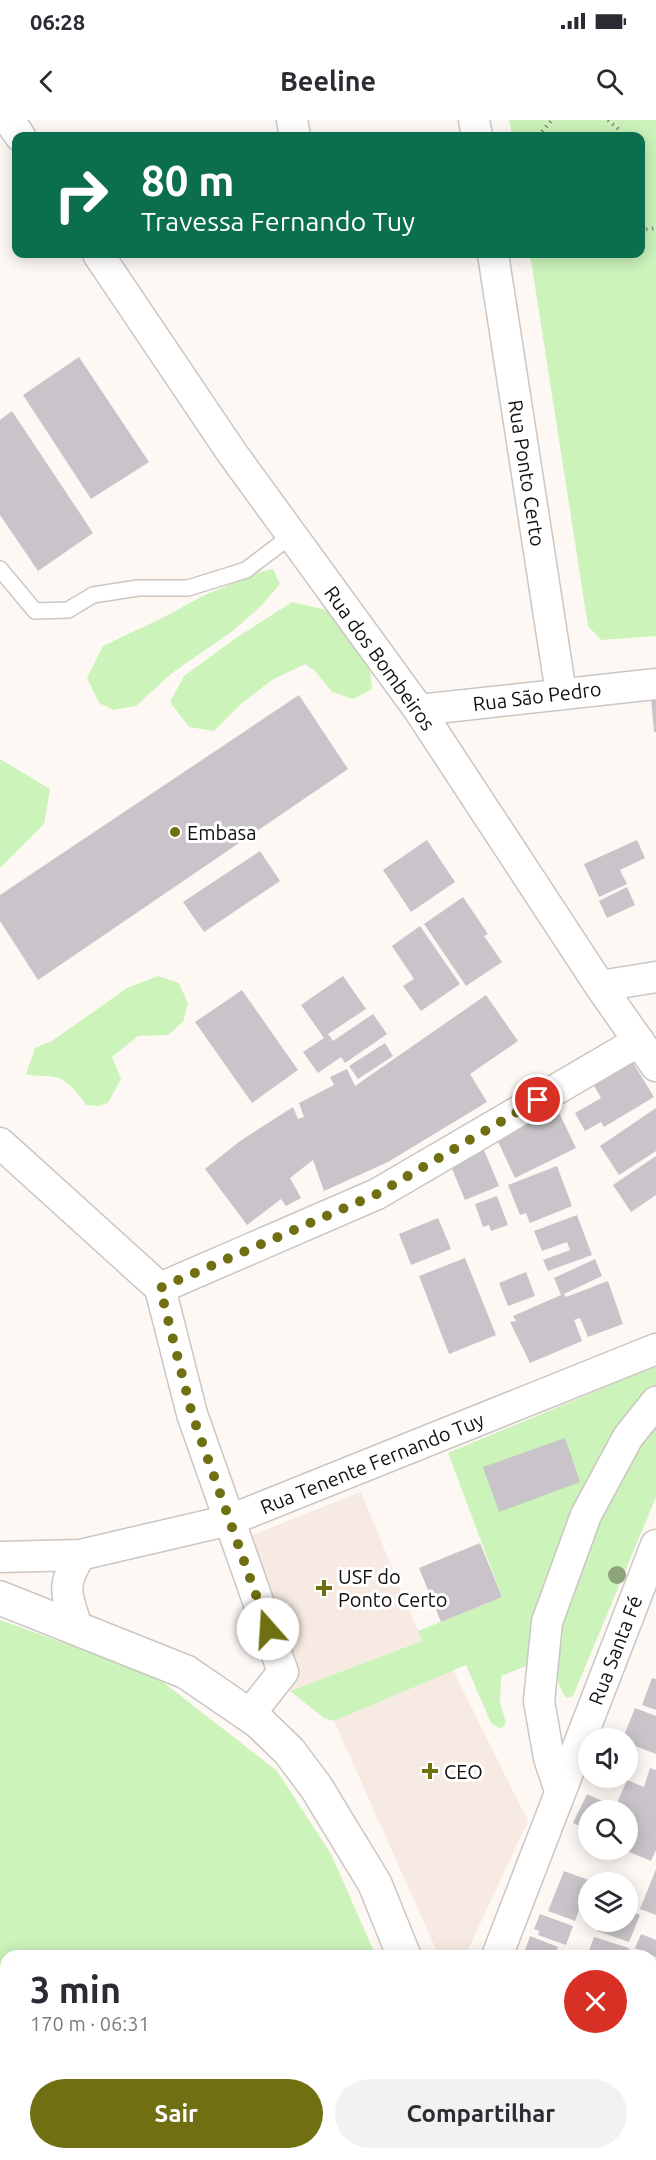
<!DOCTYPE html>
<html lang="pt">
<head>
<meta charset="utf-8">
<style>
  :root { --surface:#fff; --page:#f2f2f3; --text:#2b2b33; --muted:#7c7c81; --accent:#707012 }
  body { margin:0; font-family:Ubuntu,sans-serif; background:var(--page); color:var(--text); height:100vh; display:flex; flex-direction:column; font-size:22px; white-space:nowrap }
  * { box-sizing:border-box; margin:0 }
  p { font-size:20px; color:var(--muted) }
  .icon { flex:none; width:33px; height:33px; fill:none; stroke:currentColor; stroke-width:2; stroke-linecap:round; stroke-linejoin:round }
  .map { position:relative; flex:1; overflow:hidden }
  .details { position:absolute; left:0px; top:1830px; width:657px; height:210px; display:flex; flex-direction:column; background:var(--surface); border-radius:18px 18px 0 0; box-shadow:0 3px 15px #0003 }
  .details>* { flex:none }
  .hud { position:absolute; left:12px; top:12px; width:633px; height:126px; border-radius:12px; box-shadow:0 3px 15px #0003; background:#0b6e4f; color:#fff; overflow:hidden }
  .controls { position:absolute; left:578px; top:1608px; display:grid; gap:12px }
  .controls a { display:grid; place-items:center; width:60px; height:60px; border-radius:50%; background:var(--surface); box-shadow:0 3px 15px #0003; font-size:30px }
  .pin { position:absolute; display:grid; place-items:center; width:51px; height:51px; color:#fff; margin:-26px; border:3px solid #fff; border-radius:50%; box-shadow:0 2px 6px #0007 }
  .me { position:absolute; width:66px; margin:-33px; rotate:341deg; stroke-linejoin:round; filter:drop-shadow(0 0 4px #0008) }
  .turn { display:flex; align-items:center; gap:21px; height:126px; padding:0 30px; font-size:27px }
  .turn .icon { width:78px; height:78px; stroke-width:2.5 }
  .turn b { display:block; font-size:42px; line-height:51px }
  .round { display:grid; place-items:center; flex:none; width:63px; height:63px; border-radius:32px; background:var(--page) }
  .overview { display:flex; align-items:center; justify-content:space-between; height:102px; padding:0 30px }
  h1 { font-size:36px; font-weight:700; line-height:45px }
  .primary-button { display:flex; gap:12px; margin-top:auto; padding:12px 30px }
  .primary-button a { flex:1; height:69px; border-radius:36px; background:var(--accent); color:#fff; font-size:24px; font-weight:700; line-height:69px; text-align:center }
  .primary-button a+a { background:var(--page); color:var(--text) }
  .status { display:flex; justify-content:space-between; align-items:center; height:42px; padding:0 30px; background:var(--surface); direction:ltr }
  .status svg { height:16px; fill:currentColor }
  header { display:flex; justify-content:space-between; align-items:center; height:78px; padding:0 30px; background:var(--surface); font-size:27px; font-weight:700 }
  .map>svg:first-child { display:block }
</style>
</head>
<body>
<div class="status"><b>06:28</b><svg viewBox="0 0 49 12"><path d="M0 12V9h3v3zM5 12V6h3v6zM10 12V3h3v9zM15 12V0h3v12zM26 1h20v11H26zM47 4h2v5h-2z"/></svg></div>
<header><svg class="icon" aria-label="back" viewBox="0 0 24 24"><path d="M15 5l-7 7 7 7"/></svg>Beeline<svg class="icon" aria-label="search" viewBox="0 0 24 24"><circle cx="10" cy="10" r="6"/><path d="M15 15l6 6"/></svg></header>
<div class="map">
<svg width="656" height="2040" viewBox="0 0 656 2040">
  <rect width="100%" height="100%" fill="#fef8f4"/>
  <path fill="#f6eae2" d="M361,1372L422,1521L290,1571L230,1424Z
    M453,1550L528,1701L465,1836H439L334,1601Z"/>
  <path fill="#cbf3ba" d="M509,0H656V516L601,520L588,506L530,134H640V16H512Z
    M273,449L280,464L260,487L234,510L172,553L136,586L113,590L99,583L87,558L103,526L160,499L207,474L260,452Z
    M292,482L335,492L368,532L372,569L353,579L332,572L316,552L305,544L272,560L242,583L214,611L189,607L170,582L184,556L233,520Z
    M0,639L50,669L44,704L0,748Z
    M158,856L179,863L188,884L183,902L168,915L138,916L112,937L121,959L108,983L98,986L86,985C80,975 67,959 55,957C45,955 36,957 26,954L35,928L52,921L127,868Z
    M656,1246V1377L573,1576L566,1578L559,1565L554,1544L529,1545L501,1556L500,1582L506,1603L501,1609L491,1603L466,1545L334,1601L324,1598L290,1571L422,1521L418,1511L502,1477L448,1333Z
    M0,1500L154,1555L277,1651L331,1734L376,1836H6V2034H417L405,2040H0Z"/>
  <path fill="#c8c4c9" d="M79,237L149,342L91,379L23,275Z
    M12,291L93,413L38,451L0,395V300Z
    M299,575L348,649L38,860L0,801V775Z
    M656,578V612H654L651,579Z
    M427,720L455,762L411,792L383,750Z
    M637,720L645,738L620,750L627,764L599,777L584,744Z
    M260,731L280,761L204,812L183,782Z
    M627,767L635,785L607,798L599,781Z
    M463,777L488,814L484,816L502,842L466,866L424,804Z
    M420,806L460,864L421,891L403,866L414,859L392,826Z
    M343,856L366,889L328,914L333,921L373,894L387,914L345,943L341,937L318,953L303,932L324,918L301,885Z
    M242,870L298,950L252,983L195,902Z
    M486,875L518,921L470,954L487,982L388,1042L324,1071L313,1040L290,1058L301,1078L286,1086L281,1079L247,1105L205,1049L240,1021L293,987L298,999L304,997L299,983L334,965L330,957L347,949L355,966Z
    M385,923L393,936L358,959L349,946Z
    M632,941L654,977L604,1007L601,1002L585,1011L575,993L601,978L593,964Z
    M554,982L576,1028L515,1058L493,1011Z
    M656,988V1031L619,1055L600,1026Z
    M484,1030L499,1066L465,1080L450,1044Z
    M656,1036V1075L631,1092L613,1065Z
    M557,1046L572,1086L530,1103L526,1093L520,1095L508,1065Z
    M497,1076L508,1105L491,1111L489,1105L483,1107L475,1084Z
    M577,1095L592,1135L548,1151L543,1140L570,1130L567,1122L542,1131L534,1111Z
    M438,1098L451,1129L411,1145L399,1114Z
    M465,1138L496,1215L449,1234L419,1156Z
    M595,1139L602,1156L564,1174L566,1177L608,1161L623,1204L588,1217L580,1198L574,1200L582,1221L530,1243L510,1202L516,1201L513,1196L561,1175L554,1158Z
    M526,1152L535,1176L508,1186L499,1163Z
    M565,1318L580,1362L499,1392L483,1347Z
    M480,1423L502,1477L441,1502L419,1448Z
    M652,1558L656,1559V1590L642,1585Z
    M635,1588L656,1596V1634L627,1623V1618H623Z
    M650,1648L656,1650V1730L651,1741L627,1731V1690H614L627,1660L644,1667Z
    M587,1674L611,1685L609,1690H588V1710L573,1703Z
    M656,1749V1795L640,1789Z
    M564,1751L594,1762H588V1793L579,1790L575,1801L548,1791Z
    M627,1790L640,1795L629,1822L597,1811L600,1802L611,1805L612,1802H627Z
    M540,1794L573,1806L566,1825L538,1815L539,1811L534,1809Z
    M641,1814L656,1820V1837L635,1828Z
    M530,1816L558,1827L556,1834L560,1836H523Z
    M594,1817L629,1828L627,1836H587Z
    M651,1859L656,1861V1877L651,1886Z
    M549,2034H585L593,2040H544Z"/>
  <g fill="none" stroke-linecap="round" stroke-linejoin="round">
    <defs>
      <path id="service" d="M0,449L35,491L68,490L93,475L138,468H188L246,450L292,415
        M446,2040L453,2034"/>
      <path id="minor" d="M9,0L20,16
        M292,0L295,16
        M474,0L477,16
        M98,134L232,333L419,590L600,866L656,946
        M493,134L561,573
        M419,590L656,564
        M600,866L656,857
        M0,1023L160,1168L192,1294L283,1552L249,1595
        M160,1168L377,1074L639,921
        M0,1437L80,1435L230,1400L656,1229
        M77,1507C66,1473 61,1467 80,1435
        M560,1671L549,1638L539,1581L547,1502L586,1395L628,1317L656,1282
        M497,1836L656,1425
        M651,2005L656,1995
        M627,2040L631,2034"/>
      <path id="tertiary" d="M0,1478L186,1552L259,1602L289,1631L316,1667L375,1764L404,1836
        M480,2034L482,2040"/>
    </defs>
    <use href="#service" stroke="#cbc6c2" stroke-width="18"/>
    <use href="#minor" stroke="#cbc6c2" stroke-width="33"/>
    <use href="#tertiary" stroke="#cbc6c2" stroke-width="36"/>
    <path stroke="#8e8a87" stroke-width="4" stroke-dasharray="1.5 4.5" stroke-linecap="butt" d="M608,0L618,9L622,16
      M538,16L552,0
      M640,110L656,108"/>
    <use href="#service" stroke="#fff" stroke-width="15"/>
    <use href="#minor" stroke="#fff" stroke-width="30"/>
    <use href="#tertiary" stroke="#fff" stroke-width="33"/>
  </g>
  <circle fill="#8ea47c" cx="617" cy="1455" r="9"/>
  <g fill="none" stroke-linecap="round" stroke-linejoin="round">
    <path stroke="#707012" stroke-width="10" stroke-dasharray="0 18" d="M268,1509L192,1294L160,1168L377,1074L538,980"/>
  </g>
  <g fill="#707012" stroke="#fff" stroke-width="2">
    <circle cx="175" cy="712" r="6"/>
    <path d="M321 1459h6v6h6v6h-6v6h-6v-6h-6v-6h6z"/>
    <path d="M427 1642h6v6h6v6h-6v6h-6v-6h-6v-6h6z"/>
  </g>
  <g text-anchor="middle" dominant-baseline="central" stroke-width="6" stroke-linejoin="round" paint-order="stroke">
    <g font-size="20" fill="#131110" stroke="#fff">
      <text transform="translate(527 353) rotate(81)">Rua Ponto Certo</text>
      <text transform="translate(380 538) rotate(54)">Rua dos Bombeiros</text>
      <text transform="translate(537 576) rotate(-7)">Rua São Pedro</text>
      <text transform="translate(372 1343) rotate(-22)">Rua Tenente Fernando Tuy</text>
      <text transform="translate(615 1530) rotate(-69)">Rua Santa Fé</text>
    </g>
    <g font-size="20" fill="#131110" stroke="#fff" text-anchor="start">
      <text x="187" y="712">Embasa</text>
      <text x="338" y="1456">USF do<tspan x="338" dy="23">Ponto Certo</tspan></text>
      <text x="444" y="1651">CEO</text>
    </g>
  </g>
</svg>
<div class="controls">
<a><svg class="icon" aria-label="sound" viewBox="0 0 24 24"><path d="M4 9h4l5-4v14l-5-4H4zM17 9q2 3 0 6"/></svg></a>
<a><svg class="icon" aria-label="search" viewBox="0 0 24 24"><circle cx="10" cy="10" r="6"/><path d="M15 15l6 6"/></svg></a>
<a><svg class="icon" aria-label="layers" viewBox="0 0 24 24"><path d="M12 4l9 5-9 5-9-5zM3 14l9 5 9-5"/></svg></a>
</div>
<div class="pin" style="left:538px;top:980px;background:#d93025"><svg class="icon" aria-label="arrive" viewBox="0 0 24 24"><path d="M6 21V4h12l-3 4 3 4H6"/></svg></div>
<svg class="me" style="left:268px;top:1509px" viewBox="-20 -20 40 40"><circle r="19" fill="#fff"/><path d="M0-13L10 11 0 6-10 11z" fill="#707012"/></svg>
<div class="hud">
<div class="turn"><svg class="icon" aria-label="right" viewBox="0 0 24 24"><path d="M7 20v-9h11M14 6l5 5-5 5"/></svg><div><b>80 m</b>Travessa Fernando Tuy</div></div>
</div>
<section class="details">
<div class="overview"><div><h1>3 min</h1><p>170 m · 06:31</p></div><a class="round" style="background:#d93025;color:#fff"><svg class="icon" aria-label="close" viewBox="0 0 24 24"><path d="M6 6l12 12M18 6L6 18"/></svg></a></div>
<div class="primary-button"><a>Sair</a><a>Compartilhar</a></div>
</section>
</div>
</body>
</html>
